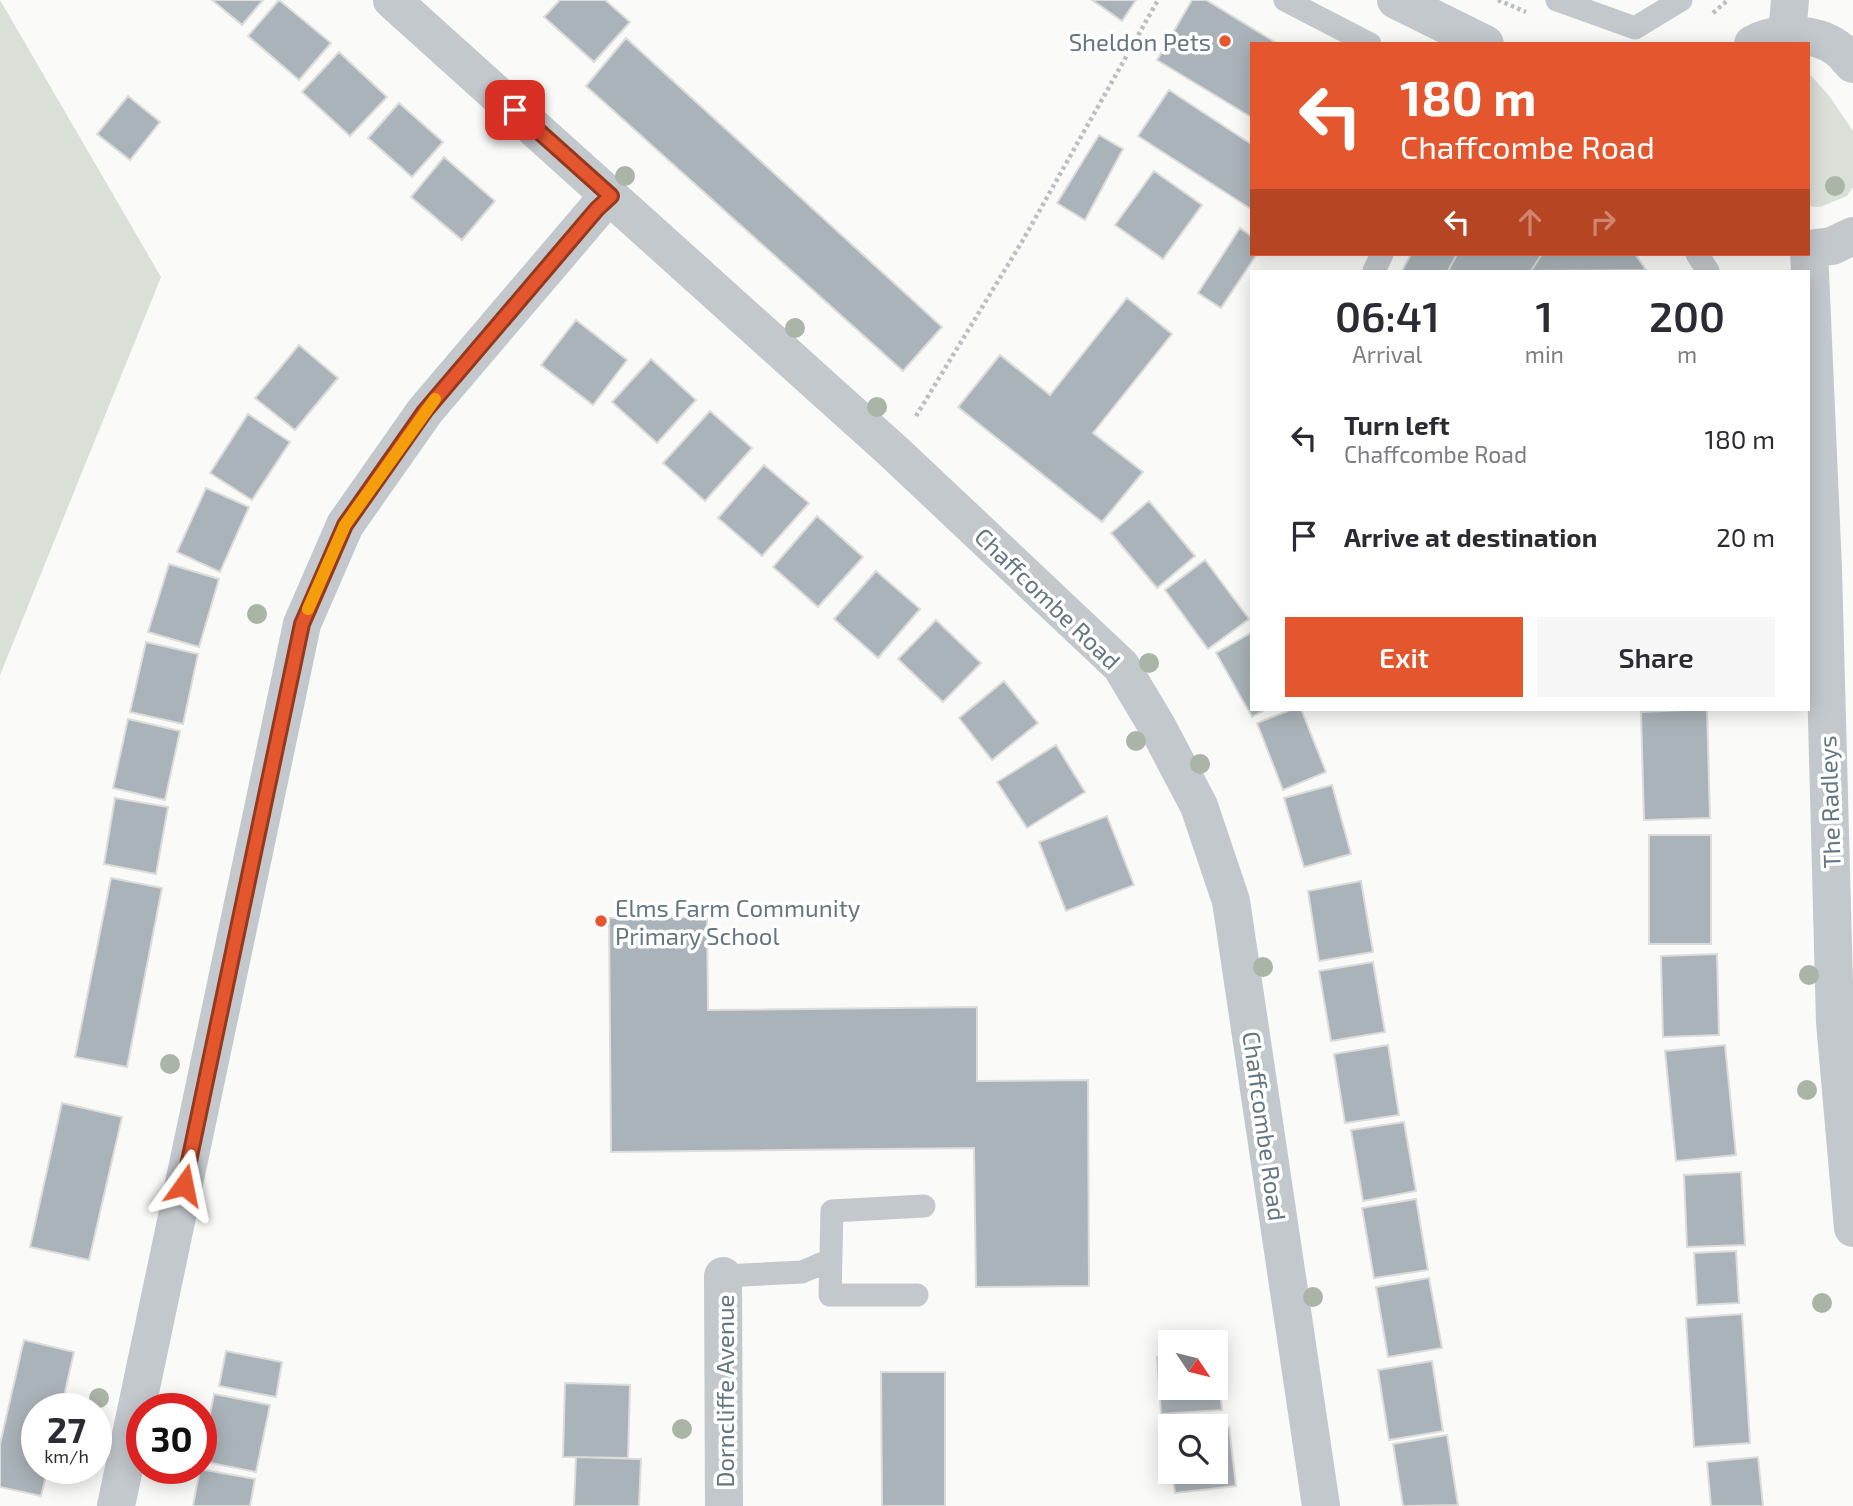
<!DOCTYPE html>
<html lang="en">
<head>
<meta charset="utf-8">
<style>
  :root { --surface:#fff; --page:#f7f7f7; --text:#2b2b33; --muted:#7c7c81; --accent:#e4572e }
  body { margin:0; font-family:"Exo 2",sans-serif; background:var(--page); color:var(--text); height:100vh; display:flex; flex-direction:column; font-size:26px; white-space:nowrap }
  * { box-sizing:border-box; margin:0 }
  p { font-size:23px; color:var(--muted) }
  .icon { flex:none; width:38px; height:38px; fill:none; stroke:currentColor; stroke-width:2; stroke-linecap:round; stroke-linejoin:round }
  .map { position:relative; flex:1; overflow:hidden }
  .panel { position:absolute; left:1250px; top:270px; width:560px; height:441px; display:flex; flex-direction:column; background:var(--surface); border-radius:0px; box-shadow:0 4px 18px #0003 }
  .panel>* { flex:none }
  .hud { position:absolute; left:1250px; top:42px; width:560px; height:214px; border-radius:0px; box-shadow:0 4px 18px #0003; background:#e4572e; color:#fff; overflow:hidden }
  .needle { width:46px; rotate:125deg }
  .controls { position:absolute; left:1158px; top:1330px; display:grid; gap:14px }
  .controls a { display:grid; place-items:center; width:70px; height:70px; border-radius:0px; background:var(--surface); box-shadow:0 4px 18px #0003; font-size:35px }
  .speed { position:absolute; left:21px; top:1393px; display:flex; gap:14px; font-size:35px; font-weight:700; text-align:center }
  .speed>* { display:grid; place-content:center; width:91px; height:91px; border-radius:50%; background:var(--surface); box-shadow:0 4px 18px #0003; line-height:1 }
  .speed small { font-size:18px; font-weight:400 }
  .speed .limit { border:10px solid #d22; background:#fff; color:#111 }
  .pin { position:absolute; display:grid; place-items:center; width:60px; height:60px; color:#fff; margin:-30px; border-radius:14px; box-shadow:0 4px 10px #0006 }
  .me { position:absolute; width:77px; margin:-38px; rotate:12deg; stroke-linejoin:round; filter:drop-shadow(0 0 5px #0008) }
  .turn { display:flex; align-items:center; gap:24px; height:147px; padding:0 35px; font-size:32px }
  .turn .icon { width:91px; height:91px; stroke-width:2.5 }
  .turn b { display:block; font-size:49px; line-height:60px }
  .lanes { display:flex; align-items:center; height:66px; padding:0 35px; background:#0003; justify-content:center; gap:35px; direction:ltr }
  .lanes .off { opacity:.35 }
  .eta { display:flex; justify-content:space-evenly; align-items:center; height:119px; text-align:center }
  .eta b { font-size:42px; font-weight:600; line-height:49px }
  .action { display:flex; gap:14px; margin-top:auto; padding:14px 35px }
  .action a { flex:1; height:80px; border-radius:0px; background:var(--accent); color:#fff; font-size:28px; font-weight:600; line-height:80px; text-align:center }
  .action a+a { background:var(--page); color:var(--text) }
  ul { padding:0; list-style:none }
  li { display:flex; align-items:center; gap:21px; height:98px; padding:0 35px }
  li div { flex:1 }
  li b { display:block; font-size:26px }
  li em { font-style:normal }
  .map>svg:first-child { display:block }
</style>
</head>
<body>
<div class="map">
<svg width="1853" height="1506" viewBox="0 0 1853 1506">
  <rect width="100%" height="100%" fill="#fafaf8"/>
  <path fill="#dadfd7" d="M0,0L161,277L0,675Z
    M1808,72L1830,97L1853,131V187L1847,196L1820,207L1808,206Z"/>
  <path fill="#aab3b9" stroke="#dcdcda" stroke-width="2" d="M212,0H263L242,25Z
    M279,0L331,43L299,80L248,36Z
    M560,0H605L630,22L594,62L544,17Z
    M1092,0H1136L1122,21Z
    M1192,0H1206L1278,44H1251V117L1157,60Z
    M626,38L942,327L903,371L586,86Z
    M339,52L387,97L350,136L302,92Z
    M1169,90L1251,144V209L1138,136Z
    M128,96L160,122L130,160L97,134Z
    M399,103L443,142L412,177L368,138Z
    M1099,135L1123,149L1085,220L1057,203Z
    M444,157L495,201L462,240L411,197Z
    M1154,171L1202,205L1163,259L1115,225Z
    M1240,228L1251,236V254H1257L1221,308L1198,293Z
    M1411,254H1457L1448,271H1402Z
    M1457,254H1542L1531,271H1448Z
    M1542,254H1635L1646,270L1531,271Z
    M1127,298L1172,334L1093,433L1143,472L1102,522L958,407L1000,355L1050,395Z
    M576,320L627,360L593,405L541,365Z
    M299,345L338,378L295,430L255,398Z
    M651,359L696,400L657,443L612,402Z
    M710,411L752,448L705,501L663,463Z
    M248,414L290,442L252,500L210,473Z
    M764,465L809,503L762,556L718,518Z
    M206,488L249,507L220,572L177,552Z
    M1149,501L1195,556L1157,588L1111,533Z
    M817,516L863,557L818,607L773,567Z
    M1205,560L1249,619L1208,649L1165,590Z
    M169,564L219,579L199,647L148,632Z
    M876,571L920,609L878,658L834,619Z
    M936,620L981,663L943,702L898,659Z
    M1251,633V709H1267L1252,717L1216,653Z
    M146,642L198,654L183,724L130,712Z
    M1004,681L1038,723L992,760L959,718Z
    M1293,709H1301L1326,772L1283,790L1257,723Z
    M1707,709L1710,818L1644,820L1641,712Z
    M128,719L180,731L165,800L113,788Z
    M1056,745L1085,792L1027,828L997,782Z
    M1332,785L1351,854L1304,867L1284,798Z
    M115,798L168,807L156,874L104,864Z
    M1107,816L1134,885L1066,911L1039,842Z
    M1649,835H1711V944H1649Z
    M111,878L162,888L127,1067L75,1057Z
    M1361,881L1373,952L1319,961L1308,891Z
    M707,917L708,1010L977,1007V1081L1088,1080L1089,1286L976,1287L974,1148L611,1152L609,918Z
    M1717,954L1719,1035L1663,1037L1661,956Z
    M1373,962L1385,1032L1331,1041L1319,971Z
    M1388,1045L1399,1115L1345,1123L1334,1054Z
    M1725,1045L1736,1155L1676,1161L1665,1051Z
    M62,1103L122,1117L89,1260L30,1247Z
    M1404,1122L1416,1191L1363,1201L1351,1130Z
    M1741,1172L1745,1245L1687,1247L1684,1175Z
    M1416,1199L1428,1270L1374,1278L1362,1208Z
    M1736,1251L1739,1303L1697,1305L1694,1253Z
    M1429,1278L1442,1348L1388,1357L1376,1287Z
    M1742,1314L1750,1443L1694,1447L1686,1318Z
    M24,1340L74,1352L61,1409H37V1468H48L41,1496L0,1487V1444Z
    M226,1351L282,1362L276,1397L219,1386Z
    M1216,1352L1222,1410L1161,1414L1157,1357L1171,1356V1388H1216Z
    M1432,1361L1443,1431L1389,1440L1378,1370Z
    M881,1372H945V1506H882Z
    M565,1383L630,1385L628,1458L563,1457Z
    M214,1394L270,1405L256,1472L201,1461Z
    M1229,1427L1236,1486L1175,1493L1172,1472H1216V1428Z
    M1447,1435L1458,1505L1403,1506L1393,1444Z
    M576,1457L641,1459L639,1506H574Z
    M1758,1457L1763,1506H1711L1707,1462Z
    M200,1469L255,1479L250,1506H193Z"/>
  <g fill="none" stroke-linecap="round" stroke-linejoin="round">
    <path stroke="#bbbfc2" stroke-width="4.5" stroke-dasharray="3.5 3.5" stroke-linecap="butt" d="M1498,0L1526,12
      M1713,13L1728,0
      M916,416L1023,240L1158,0"/>
    <path stroke="#c3c8cc" stroke-width="23" d="M1285,0L1370,44
      M1557,0L1635,28L1681,0
      M1697,254L1708,271
      M1374,271L1382,254
      M723,1276L802,1272L830,1260
      M917,1295H830L832,1211L924,1206"/>
    <path stroke="#c3c8cc" stroke-width="38" d="M392,0L894,452L1121,666L1158,728L1199,806L1231,901L1321,1506
      M723,1276L724,1506
      M116,1506L302,624L345,525L425,411L597,209L611,196"/>
    <path stroke="#c3c8cc" stroke-width="38" d="M1396,0L1485,44
      M1787,35L1790,0
      M1753,44C1776,31 1815,32 1837,48C1843,52 1848,59 1853,64
      M1808,249L1832,246L1853,236
      M1809,249L1823,569L1835,1022L1853,1228"/>
  </g>
  <g fill="#aab4a7">
    <circle cx="625" cy="176" r="10"/>
    <circle cx="1835" cy="186" r="10"/>
    <circle cx="795" cy="328" r="10"/>
    <circle cx="877" cy="407" r="10"/>
    <circle cx="257" cy="614" r="10"/>
    <circle cx="1149" cy="663" r="10"/>
    <circle cx="1136" cy="741" r="10"/>
    <circle cx="1200" cy="764" r="10"/>
    <circle cx="1263" cy="967" r="10"/>
    <circle cx="1809" cy="975" r="10"/>
    <circle cx="170" cy="1064" r="10"/>
    <circle cx="1807" cy="1090" r="10"/>
    <circle cx="1313" cy="1297" r="10"/>
    <circle cx="1822" cy="1303" r="10"/>
    <circle cx="99" cy="1398" r="10"/>
    <circle cx="682" cy="1429" r="10"/>
  </g>
  <g fill="none" stroke-linecap="round" stroke-linejoin="round">
    <defs>
      <path id="route" d="M184,1185L302,624L345,525L425,411L597,209L611,196L515,110"/>
    </defs>
    <use href="#route" stroke="#94391e" stroke-width="18"/>
    <use href="#route" stroke="#e4572e" stroke-width="12"/>
    <path stroke="#f59e0b" stroke-width="12" d="M308,609L345,525L435,399"/>
  </g>
  <g fill="#e4572e" stroke="#fff" stroke-width="2.5">
    <circle cx="1225" cy="41" r="7"/>
    <circle cx="601" cy="921" r="7"/>
  </g>
  <g text-anchor="middle" dominant-baseline="central" stroke-width="7" stroke-linejoin="round" paint-order="stroke">
    <g font-size="24" fill="#657683" stroke="#fff" text-anchor="end">
      <text x="1211" y="41">Sheldon Pets</text>
      <text x="615" y="907" text-anchor="start">Elms Farm Community<tspan x="615" dy="28">Primary School</tspan></text>
    </g>
    <g font-size="24" fill="#657683" stroke="#fff">
      <text transform="translate(1048 598) rotate(44)">Chaffcombe Road</text>
      <text transform="translate(1829 802) rotate(-92)">The Radleys</text>
      <text transform="translate(1265 1126) rotate(82)">Chaffcombe Road</text>
      <text transform="translate(724 1391) rotate(-90)">Dorncliffe Avenue</text>
    </g>
  </g>
</svg>
<div class="controls">
<a><svg class="needle" viewBox="-14 -14 28 28"><path d="M0-13l5 13h-10z" fill="#e53935"/><path d="M0 13l5-13h-10z" fill="#7c7c81"/></svg></a>
<a><svg class="icon" aria-label="search" viewBox="0 0 24 24"><circle cx="10" cy="10" r="6"/><path d="M15 15l6 6"/></svg></a>
</div>
<div class="speed"><div>27<small>km/h</small></div><div class="limit">30</div></div>
<div class="pin" style="left:515px;top:110px;background:#d93025"><svg class="icon" aria-label="arrive" viewBox="0 0 24 24"><path d="M6 21V4h12l-3 4 3 4H6"/></svg></div>
<svg class="me" style="left:184px;top:1185px" viewBox="-20 -20 40 40"><path d="M0-17L14 15 0 8-14 15z" fill="#e4572e" stroke="#fff" stroke-width="4"/></svg>
<div class="hud">
<div class="turn"><svg class="icon" aria-label="left" viewBox="0 0 24 24"><path d="M17 20v-9H6M10 6l-5 5 5 5"/></svg><div><b>180 m</b>Chaffcombe Road</div></div>
<div class="lanes"><svg class="icon" aria-label="left" viewBox="0 0 24 24"><path d="M17 20v-9H6M10 6l-5 5 5 5"/></svg><svg class="icon off" aria-label="ahead" viewBox="0 0 24 24"><path d="M12 20V5M6 11l6-6 6 6"/></svg><svg class="icon off" aria-label="right" viewBox="0 0 24 24"><path d="M7 20v-9h11M14 6l5 5-5 5"/></svg></div>
</div>
<section class="panel">
<div class="eta">
<div><b>06:41</b><p>Arrival</p></div>
<div><b>1</b><p>min</p></div>
<div><b>200</b><p>m</p></div>
</div>
<ul>
<li><svg class="icon" aria-label="left" viewBox="0 0 24 24"><path d="M17 20v-9H6M10 6l-5 5 5 5"/></svg><div><b>Turn left</b><p>Chaffcombe Road</p></div><em>180 m</em></li>
<li><svg class="icon" aria-label="arrive" viewBox="0 0 24 24"><path d="M6 21V4h12l-3 4 3 4H6"/></svg><div><b>Arrive at destination</b></div><em>20 m</em></li>
</ul>
<div class="action"><a>Exit</a><a>Share</a></div>
</section>
</div>
</body>
</html>
